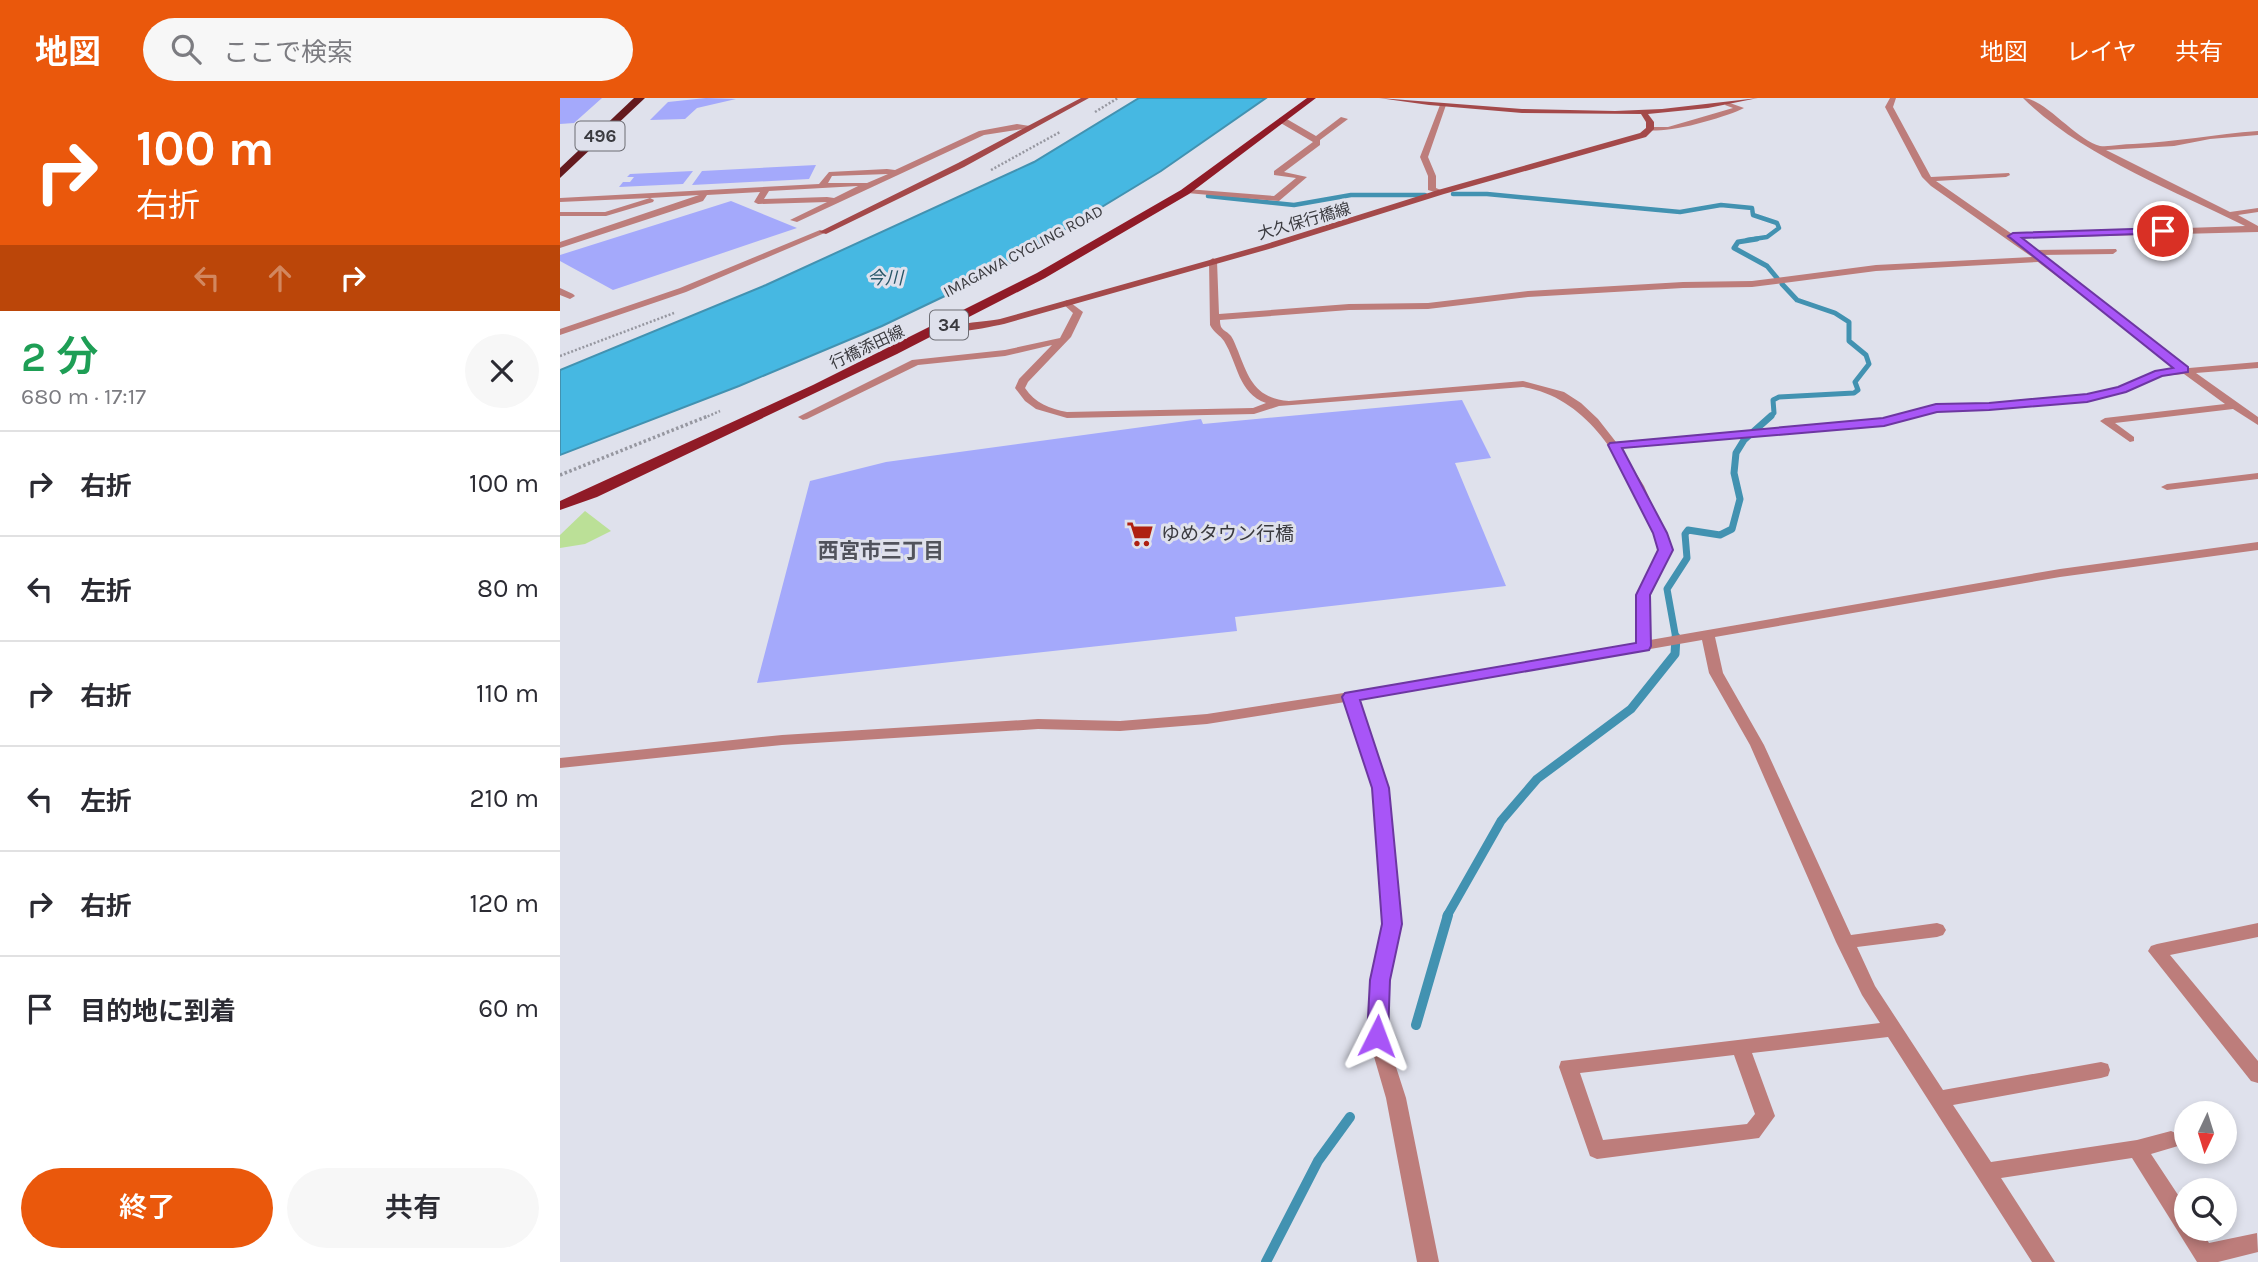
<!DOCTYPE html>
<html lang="ja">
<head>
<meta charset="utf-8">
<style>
  :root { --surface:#fff; --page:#f7f7f7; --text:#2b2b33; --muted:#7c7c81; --line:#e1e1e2; --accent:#ea580c }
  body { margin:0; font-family:Karla,"Noto Sans JP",sans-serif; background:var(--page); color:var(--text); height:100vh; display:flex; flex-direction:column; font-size:26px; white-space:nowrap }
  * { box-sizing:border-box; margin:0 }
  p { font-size:23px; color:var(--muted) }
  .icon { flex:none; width:38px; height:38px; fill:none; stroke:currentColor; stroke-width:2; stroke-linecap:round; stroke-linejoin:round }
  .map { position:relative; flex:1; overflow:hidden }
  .panel { display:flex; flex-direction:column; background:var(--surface); width:560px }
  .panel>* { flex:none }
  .banner { background:#ea580c; color:#fff; overflow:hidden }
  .needle { width:46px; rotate:184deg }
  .controls { position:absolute; left:1614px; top:1003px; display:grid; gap:14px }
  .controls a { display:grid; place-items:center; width:63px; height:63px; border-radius:50%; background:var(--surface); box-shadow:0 4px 10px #0003; font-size:35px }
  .pin { position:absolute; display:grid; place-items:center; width:60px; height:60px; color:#fff; margin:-30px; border:4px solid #fff; border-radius:50%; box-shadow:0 2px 7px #0007 }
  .me { position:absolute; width:77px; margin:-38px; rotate:3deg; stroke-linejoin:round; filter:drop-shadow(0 0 5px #0008) }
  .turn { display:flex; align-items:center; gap:24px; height:147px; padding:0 21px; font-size:32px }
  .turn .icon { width:91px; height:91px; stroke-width:2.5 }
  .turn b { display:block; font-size:49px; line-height:60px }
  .lanes { display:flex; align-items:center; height:66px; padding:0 21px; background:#0003; justify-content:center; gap:35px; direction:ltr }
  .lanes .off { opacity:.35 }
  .round { display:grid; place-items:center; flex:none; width:74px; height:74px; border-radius:37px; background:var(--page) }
  .overview { display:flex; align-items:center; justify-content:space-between; height:119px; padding:0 21px }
  h1 { font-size:42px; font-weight:600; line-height:52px; color:#1e9e55 }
  .button { display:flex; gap:14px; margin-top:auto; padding:14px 21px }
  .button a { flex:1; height:80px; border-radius:42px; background:var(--accent); color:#fff; font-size:28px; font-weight:600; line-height:80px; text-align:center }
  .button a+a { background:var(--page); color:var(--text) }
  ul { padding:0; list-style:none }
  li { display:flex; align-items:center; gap:21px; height:105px; padding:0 21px; border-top:2px solid var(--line) }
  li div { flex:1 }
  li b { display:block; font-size:26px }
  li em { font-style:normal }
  header { display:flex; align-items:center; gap:42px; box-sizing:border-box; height:98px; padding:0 35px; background:var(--accent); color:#fff }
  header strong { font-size:33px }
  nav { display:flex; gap:38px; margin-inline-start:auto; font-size:24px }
  .search { width:490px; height:63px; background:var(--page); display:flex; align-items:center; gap:18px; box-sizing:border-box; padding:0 24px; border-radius:38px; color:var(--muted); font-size:26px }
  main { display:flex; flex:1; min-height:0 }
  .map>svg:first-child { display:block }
</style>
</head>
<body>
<header>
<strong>地図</strong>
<div class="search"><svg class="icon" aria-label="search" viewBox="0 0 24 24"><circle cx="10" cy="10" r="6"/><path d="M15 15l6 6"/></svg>ここで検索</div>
<nav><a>地図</a><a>レイヤ</a><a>共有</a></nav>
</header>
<main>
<section class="panel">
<div class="banner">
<div class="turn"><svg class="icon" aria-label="right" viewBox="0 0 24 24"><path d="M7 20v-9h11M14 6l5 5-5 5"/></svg><div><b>100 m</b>右折</div></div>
<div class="lanes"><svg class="icon off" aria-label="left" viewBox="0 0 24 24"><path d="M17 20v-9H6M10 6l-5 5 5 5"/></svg><svg class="icon off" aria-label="ahead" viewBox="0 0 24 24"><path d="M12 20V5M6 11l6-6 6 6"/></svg><svg class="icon" aria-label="right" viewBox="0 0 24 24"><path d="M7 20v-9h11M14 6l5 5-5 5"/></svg></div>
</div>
<div class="overview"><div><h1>2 分</h1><p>680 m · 17:17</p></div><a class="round"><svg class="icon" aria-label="close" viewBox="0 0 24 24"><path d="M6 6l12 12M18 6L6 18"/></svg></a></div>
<ul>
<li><svg class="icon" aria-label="right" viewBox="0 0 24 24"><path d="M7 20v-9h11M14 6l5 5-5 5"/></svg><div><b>右折</b></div><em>100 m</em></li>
<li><svg class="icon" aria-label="left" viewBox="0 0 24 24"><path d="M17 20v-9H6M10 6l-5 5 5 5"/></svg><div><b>左折</b></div><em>80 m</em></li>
<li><svg class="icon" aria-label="right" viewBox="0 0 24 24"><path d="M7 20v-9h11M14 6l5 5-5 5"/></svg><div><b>右折</b></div><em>110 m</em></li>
<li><svg class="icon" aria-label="left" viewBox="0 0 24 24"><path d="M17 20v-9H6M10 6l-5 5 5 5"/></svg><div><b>左折</b></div><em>210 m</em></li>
<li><svg class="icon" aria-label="right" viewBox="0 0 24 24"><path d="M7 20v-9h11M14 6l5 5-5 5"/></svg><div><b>右折</b></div><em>120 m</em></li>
<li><svg class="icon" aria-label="arrive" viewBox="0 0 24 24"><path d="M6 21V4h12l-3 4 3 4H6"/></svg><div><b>目的地に到着</b></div><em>60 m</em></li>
</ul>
<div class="button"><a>終了</a><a>共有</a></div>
</section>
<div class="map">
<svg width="1698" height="1164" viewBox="0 0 1698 1164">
  <rect width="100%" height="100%" fill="#dfe1ec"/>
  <path fill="#bbe097" d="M25,413L51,433L25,446L0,450V437Z"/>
  <path fill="#46b8e2" stroke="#4292b1" stroke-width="2" d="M579,0H706L601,73L433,175L322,228L179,288L0,357V272L206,187L474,64Z"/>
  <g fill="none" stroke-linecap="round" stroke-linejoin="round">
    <path stroke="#4292b1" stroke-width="4.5" d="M893,96H927L1120,114L1161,107L1192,110L1193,117L1217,125L1219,130L1207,139L1187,142
      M648,98L734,107L791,97H865"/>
    <path stroke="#4292b1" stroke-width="5" d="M1197,141L1178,144L1174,150L1207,168L1217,180
      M1209,320L1214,315L1213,302L1219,299L1294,295L1298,292L1295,284L1309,266L1306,257L1289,243V224L1275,215L1237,202L1222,186"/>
    <path stroke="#4292b1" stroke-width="7" d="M1116,541L1107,491L1127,460L1125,436L1128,432L1160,437L1172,431L1180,401L1174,375L1176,355L1184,342L1211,318"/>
    <path stroke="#4292b1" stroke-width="9" d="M887,818L941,723L977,681L1071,611L1115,556L1116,539"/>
    <path stroke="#4292b1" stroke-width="10" d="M856,927L888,817
      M706,1164L758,1063L790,1019"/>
  </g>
  <path fill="#a4a9fb" d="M0,0H42L14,25L0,26Z
    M146,0L176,1L137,10L125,21L90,22L108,4Z
    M256,67L249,81L132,87L142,73Z
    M133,73L123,86L59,89L63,84H70L74,79H67L70,76Z
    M171,103L237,130L53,192L0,163V157Z
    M902,302L931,360L895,365L946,488L675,519L677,533L197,585L250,383L326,364L641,321L643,326Z"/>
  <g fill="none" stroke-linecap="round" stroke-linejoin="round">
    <path stroke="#9697a0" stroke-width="2.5" stroke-dasharray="2 2" stroke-linecap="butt" d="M535,14L558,0
      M431,72L500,34
      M0,258L114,215
      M144,320L160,313"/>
    <path stroke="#9697a0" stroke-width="3.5" stroke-dasharray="2.5 2.5" stroke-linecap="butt" d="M0,377L148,318"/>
    <path fill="#bd7d7b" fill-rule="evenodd" d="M457,26L476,29L424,37L237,124L230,122L267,104L198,106L194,104L200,94L147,97L143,103L0,150V144L139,97L90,100L94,102L93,104L46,118H0V114H45L90,100L0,104V100L259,86L269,74L327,71L335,72L419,33ZM328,76L307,85H268L272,78ZM298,88L274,100L267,99L204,101L209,93Z
      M0,190L13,196L15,198L10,201L0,197Z"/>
    <path fill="#bd7d7b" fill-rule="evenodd" d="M1330,0H1336L1333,9L1371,79L1449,75L1450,77L1446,79L1376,83L1452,136L1685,128C1612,91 1522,58 1463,0C1484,0 1517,43 1540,48C1550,49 1563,46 1573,46C1615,44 1656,36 1698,33V37L1650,41L1614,48L1546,52L1670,114L1698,110V114L1678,117L1698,128V134L1458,140L1473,152L1556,151L1557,153L1553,156L1480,157L1487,159L1488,162L1629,270L1698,264V270L1636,275L1698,319V327L1673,311L1555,325L1574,339V343L1570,344L1540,323L1545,320L1665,306L1624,276L1601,278L1566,293L1527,303L1429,312L1376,313L1324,327L1060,350L1084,388L1112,452L1089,497L1090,542L1500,471L1698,444V452L1500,479L1155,539L1163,575L1204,647L1291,837L1377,825L1383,827L1386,832L1383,837L1377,839L1297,849L1315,888L1383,992L1541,964L1548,966L1550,972L1548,978L1541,980L1393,1007L1431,1064L1577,1042L1611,1033L1618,1036L1621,1042L1618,1048L1591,1056L1626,1109V1130H1640L1649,1145L1697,1135L1698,1154L1658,1164H1637L1572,1060L1441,1080L1495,1164H1472L1328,939L1192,955L1215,1018L1199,1040L1037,1061L1030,1058L999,969L1001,963L1320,925L1302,897L1276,844L1190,647L1149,575L1142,542L798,602L829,690L840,826L829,882L826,938L846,1000L879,1164H857L826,1000L808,938L811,882L824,826L813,690L785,604L647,626L560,633L478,631L222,647L0,670V660L222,637L478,621L560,623L647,616L790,594L1076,545L1077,497L1100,452C1076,388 1039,301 963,289L719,308L694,316L507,320L476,311L465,303L455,290L459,281L492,247L445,258L358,267L247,321L243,322L238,319L352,262L445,252L500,240L513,215L502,205L507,202L523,214L511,239L468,284L465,290C475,305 490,311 507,314L693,310L706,305C678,295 678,266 664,243C660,237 654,235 650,227L649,163L653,160L657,163L659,216L789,206L868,205L968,193L1123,184L1192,183L1316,167L1472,159L1371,88L1362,79L1325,9ZM1478,164L1617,270L1595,273L1558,289L1527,297L1429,306L1376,307L1324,321L1056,344L1038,321L1021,305L1004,294L963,283L729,303C695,300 689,281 678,253C676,249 674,242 671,238C665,231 660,233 660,222L789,212L868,211L968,199L1123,190L1192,189L1316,173ZM1174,957L1195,1016L1187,1026L1043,1042L1020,975Z
      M1167,4L1184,10C1167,19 1102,38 1086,31L1090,29H1108L1173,10L1165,7Z
      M883,5L886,7L868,59L876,78V90L885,94L881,96L868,92V78L860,59L880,7Z
      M781,19L788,21L760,42V47L724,74L747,79L719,103L627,95L623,93L627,91L714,98L736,80L714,77V73L753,44L719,24V20H725L756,38Z
      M260,132L267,134L126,194L0,237V231L120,190Z
      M1698,375V381L1607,392L1601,389L1607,386Z
      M1698,825V839L1610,857L1698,963V985L1691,983L1588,853L1591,848L1597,846Z"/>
    <path fill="#a4494a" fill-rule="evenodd" d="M521,0H529L404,69L266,136L259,134L398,65Z
      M819,0L962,11L1055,13L1102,11L1198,0L1148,10L1088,16L1094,24V31L1086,39L884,96L709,151L444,226C428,229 393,238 379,230C387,226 427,224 440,221L703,147L878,92L1080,35L1086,30V24L1081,16L962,15L869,7Z"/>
    <path fill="#901b27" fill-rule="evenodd" d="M747,0H756L629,96L485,180L337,256L37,399L0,412V403L253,287L477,175L621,92Z"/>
    <path fill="#641a1e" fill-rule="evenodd" d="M74,0H85L0,80V70Z"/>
  </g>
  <path fill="#a855f7" stroke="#6d37a1" stroke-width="2" d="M1603,130L1606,131V135L1462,140L1628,269V274L1602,278L1566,294L1527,304L1429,312L1377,314L1324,328L1062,350L1107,435L1113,452L1090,497L1091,548L1089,552L800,602L829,690L842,826L830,882L828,938L824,944L817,947L810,944L807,938L810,882L822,826L812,690L782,599L785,595L1076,545V497L1098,452L1093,435L1048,347L1050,345L1323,320L1376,306L1429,305L1527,296L1558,289L1595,273L1613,270L1448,138L1453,135Z"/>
  <defs>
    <symbol id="supermarket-bare" viewBox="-9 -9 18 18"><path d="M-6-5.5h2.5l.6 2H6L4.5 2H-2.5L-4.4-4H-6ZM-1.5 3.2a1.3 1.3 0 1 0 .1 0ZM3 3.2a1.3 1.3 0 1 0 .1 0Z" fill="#af2011" stroke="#dfe1ec" stroke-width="2.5" paint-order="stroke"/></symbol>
  </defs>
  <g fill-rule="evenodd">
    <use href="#supermarket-bare" x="561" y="417" width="38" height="38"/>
  </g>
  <g text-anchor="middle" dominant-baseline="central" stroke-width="6" stroke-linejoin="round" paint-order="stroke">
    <g font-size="16" fill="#3a3a3f" stroke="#dfe1ec">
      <text transform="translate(744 123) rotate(-16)">大久保行橋線</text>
      <text transform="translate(463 153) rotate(-28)">IMAGAWA CYCLING ROAD</text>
      <text transform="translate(307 249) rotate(-25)">行橋添田線</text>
    </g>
    <g fill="#dfe1ec" stroke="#6c6c73" stroke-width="2">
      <rect x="15.5" y="23.5" width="49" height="29" rx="5"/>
      <rect x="370" y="212.5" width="38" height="29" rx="5"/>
    </g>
    <g font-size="18" font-weight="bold" fill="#3a3a3f">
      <text x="40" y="38">496</text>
      <text x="389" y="227">34</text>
    </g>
    <g font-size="18" font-style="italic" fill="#265567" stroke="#dfe1ec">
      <text x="325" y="180">今川</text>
    </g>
    <g font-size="19" fill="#3a3a3f" stroke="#dfe1ec" text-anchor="start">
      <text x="601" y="436">ゆめタウン行橋</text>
    </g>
    <g font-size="21" font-weight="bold" fill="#51535c" stroke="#dfe1ec">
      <text x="321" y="453">西宮市三丁目</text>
    </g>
  </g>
</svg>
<div class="controls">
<a><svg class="needle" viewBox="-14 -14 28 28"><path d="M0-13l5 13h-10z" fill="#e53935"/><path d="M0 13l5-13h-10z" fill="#7c7c81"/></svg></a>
<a><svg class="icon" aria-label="search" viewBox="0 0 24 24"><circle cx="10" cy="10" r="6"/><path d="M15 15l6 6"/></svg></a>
</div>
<div class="pin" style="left:1603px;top:133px;background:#d93025"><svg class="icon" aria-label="arrive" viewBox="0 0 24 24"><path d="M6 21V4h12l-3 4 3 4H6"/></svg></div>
<svg class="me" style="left:817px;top:938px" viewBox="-20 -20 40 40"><path d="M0-17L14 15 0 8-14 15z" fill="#a855f7" stroke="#fff" stroke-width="4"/></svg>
</div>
</main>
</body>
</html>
